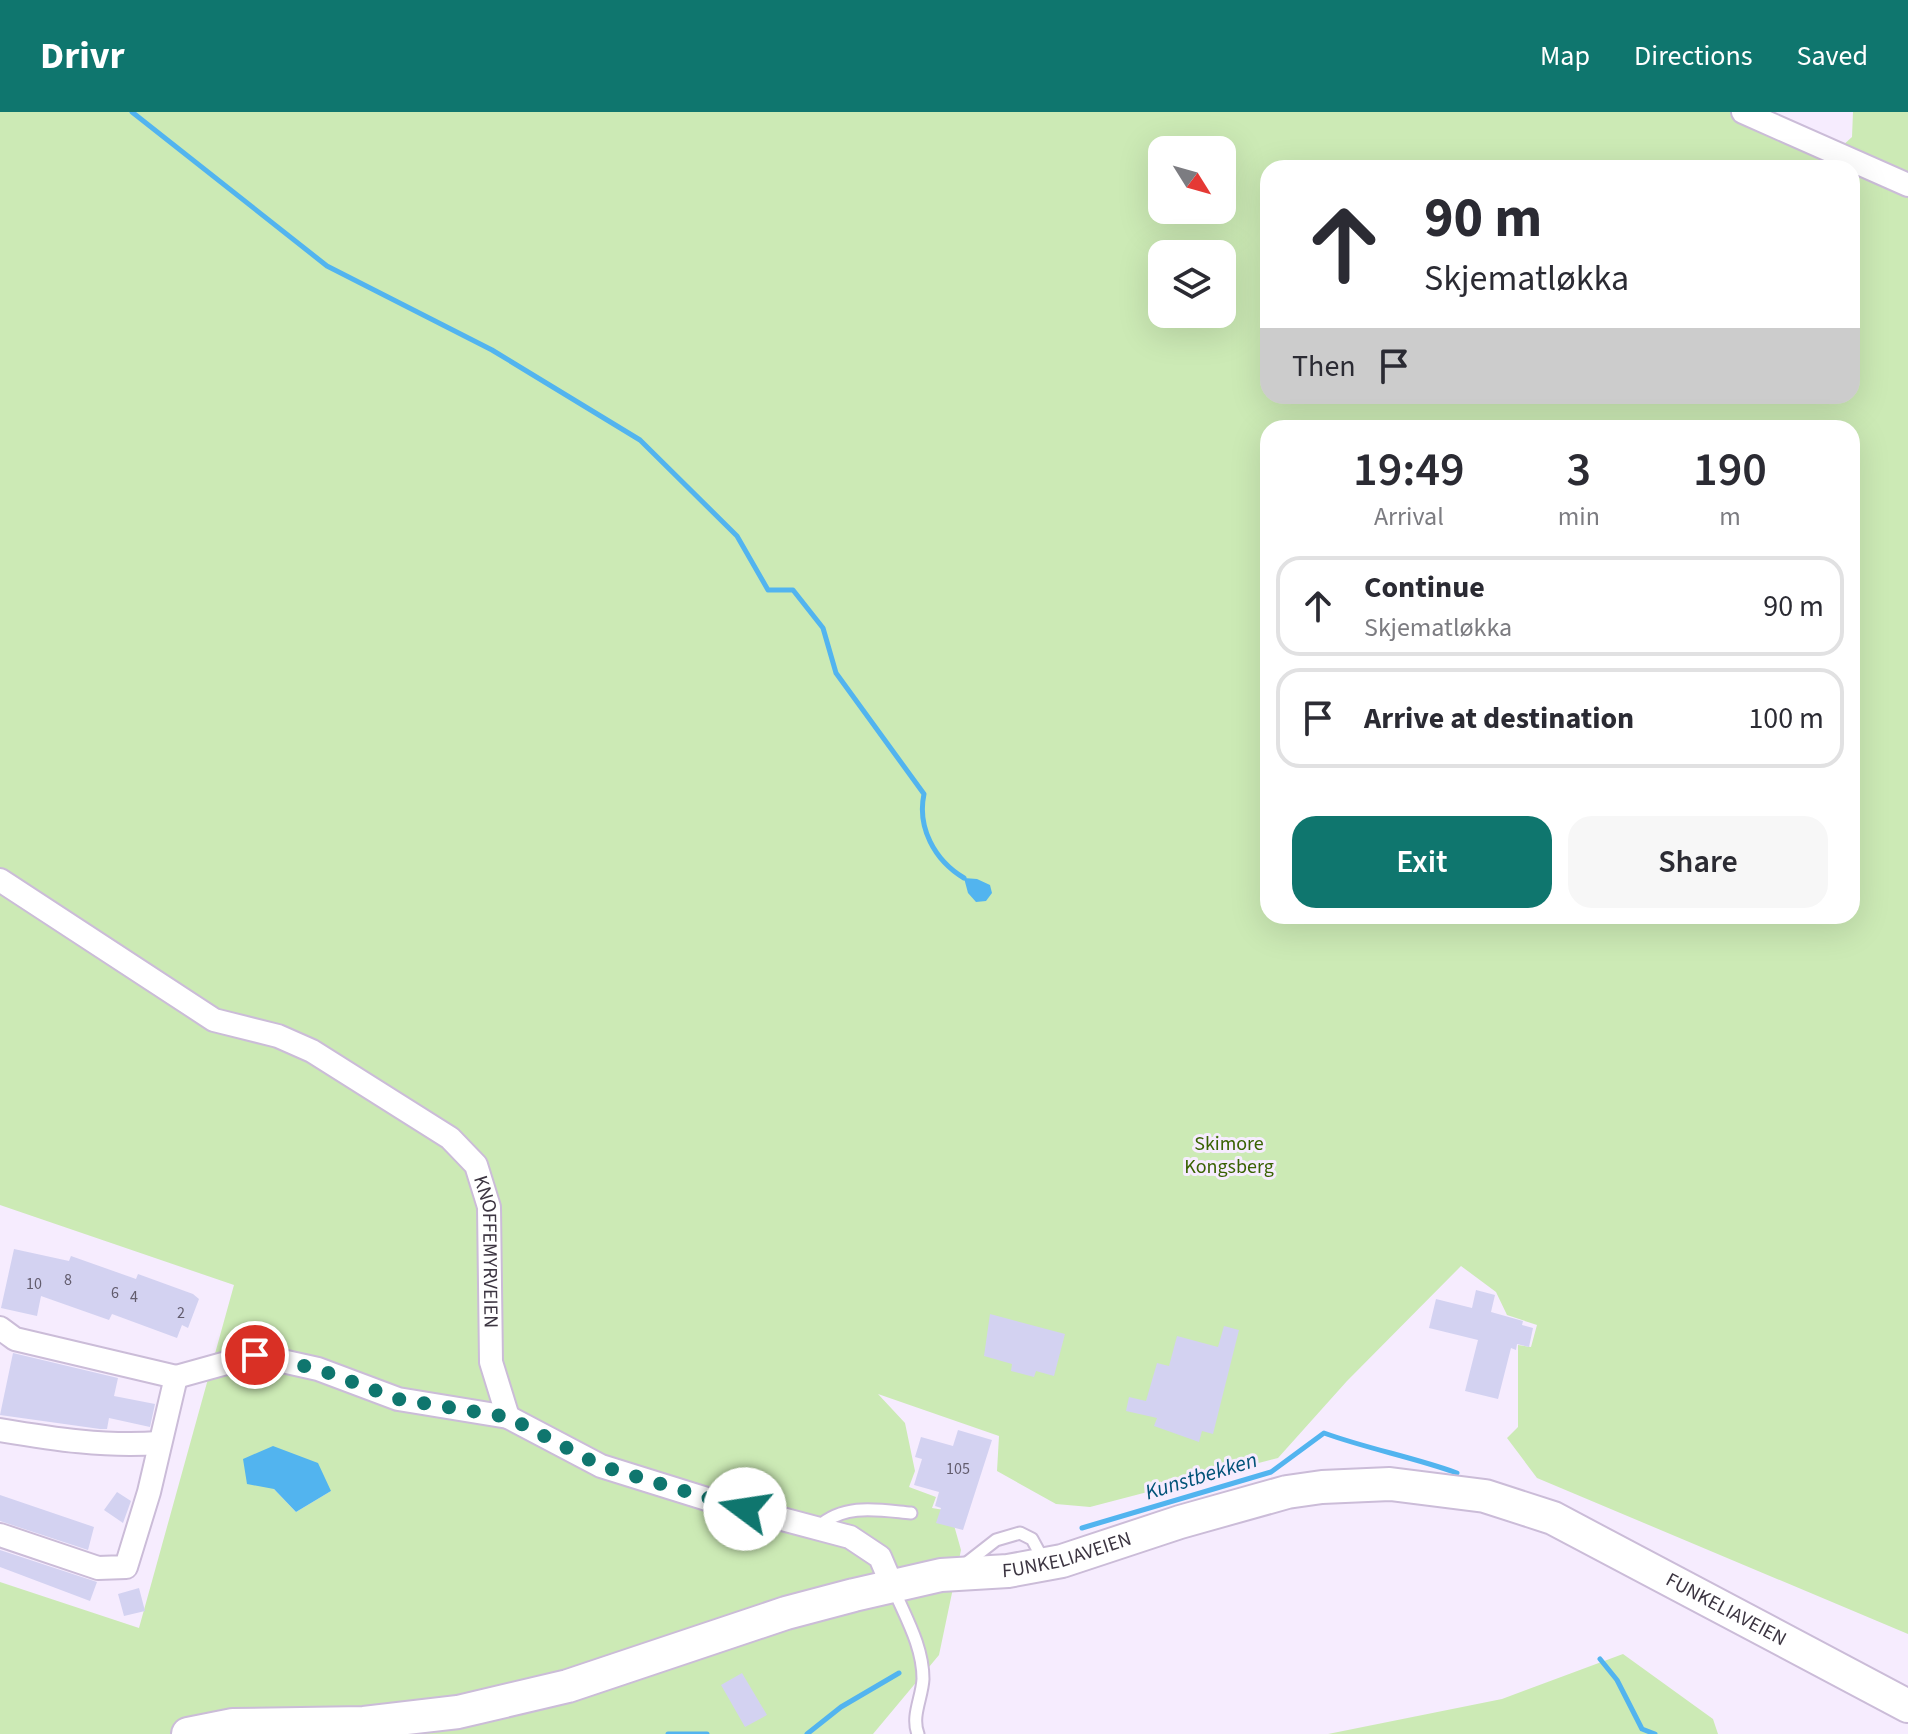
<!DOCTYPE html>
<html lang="en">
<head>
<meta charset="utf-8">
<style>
  :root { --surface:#fff; --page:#f7f7f7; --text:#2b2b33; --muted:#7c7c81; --line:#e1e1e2; --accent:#0f766e }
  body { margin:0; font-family:"Source Sans 3",sans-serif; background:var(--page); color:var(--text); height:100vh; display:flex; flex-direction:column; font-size:30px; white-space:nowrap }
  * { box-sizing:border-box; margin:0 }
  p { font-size:26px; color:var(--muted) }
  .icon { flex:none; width:44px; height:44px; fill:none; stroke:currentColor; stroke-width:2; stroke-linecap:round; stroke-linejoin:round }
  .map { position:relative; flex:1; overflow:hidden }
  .panel { position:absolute; left:1260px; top:308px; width:600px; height:504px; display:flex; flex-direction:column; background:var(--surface); border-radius:24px; box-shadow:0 8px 32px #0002 }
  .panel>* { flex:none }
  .banner { position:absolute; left:1260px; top:48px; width:600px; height:244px; border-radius:24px; box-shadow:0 8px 32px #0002; background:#fff; color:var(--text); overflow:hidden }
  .needle { width:52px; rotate:127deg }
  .buttons { position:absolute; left:1148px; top:24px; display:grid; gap:16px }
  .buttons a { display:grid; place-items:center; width:88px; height:88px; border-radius:16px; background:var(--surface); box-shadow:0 8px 32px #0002; font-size:40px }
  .pin { position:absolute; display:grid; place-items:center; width:68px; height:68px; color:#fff; margin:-34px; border:4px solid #fff; border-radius:50%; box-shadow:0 2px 8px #0007 }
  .me { position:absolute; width:88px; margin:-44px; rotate:284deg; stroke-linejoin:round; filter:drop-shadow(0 0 6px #0008) }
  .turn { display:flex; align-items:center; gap:28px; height:168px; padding:0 32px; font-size:36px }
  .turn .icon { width:104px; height:104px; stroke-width:2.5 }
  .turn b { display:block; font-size:56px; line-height:68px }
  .then { display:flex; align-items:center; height:76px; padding:0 32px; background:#0003; gap:16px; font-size:30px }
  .eta { display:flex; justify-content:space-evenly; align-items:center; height:136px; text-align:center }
  .eta b { font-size:48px; font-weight:600; line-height:56px }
  .action { display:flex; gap:16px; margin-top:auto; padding:16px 32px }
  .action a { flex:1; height:92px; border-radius:24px; background:var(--accent); color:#fff; font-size:32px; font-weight:600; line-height:92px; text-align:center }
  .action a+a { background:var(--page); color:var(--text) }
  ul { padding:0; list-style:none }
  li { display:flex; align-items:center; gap:24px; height:100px; margin:0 16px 12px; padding:0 16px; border:4px solid var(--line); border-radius:24px }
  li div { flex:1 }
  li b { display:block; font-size:30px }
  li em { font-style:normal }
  header { display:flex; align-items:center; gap:48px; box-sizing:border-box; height:112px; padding:0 40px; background:var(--accent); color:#fff }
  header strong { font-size:38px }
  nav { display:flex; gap:44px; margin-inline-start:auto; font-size:28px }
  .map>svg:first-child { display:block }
</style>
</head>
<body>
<header>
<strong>Drivr</strong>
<nav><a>Map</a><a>Directions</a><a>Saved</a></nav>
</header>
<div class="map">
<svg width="1908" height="1622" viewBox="0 0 1908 1622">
  <rect width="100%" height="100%" fill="#f6ecfe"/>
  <path fill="#cceab5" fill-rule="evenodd" d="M0,0H1754L1841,35L1852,25L1853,0H1908V1522L1537,1366L1507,1326L1518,1315V1233L1531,1235L1537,1213L1507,1203L1496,1180L1461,1154L1347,1269L1278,1346L1090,1395L1056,1392L997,1359L999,1324L878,1282L905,1311L915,1359L909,1375L936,1385L932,1396L950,1399L961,1438L939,1543L873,1622H0V1470L139,1516L234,1173L0,1093ZM1162,38H1222V98H1162ZM1268,56H1852V284H1268ZM1162,142H1222V202H1162ZM1268,316H1852V804H1268ZM274,1377L331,1379L296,1400Z
    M1623,1542L1713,1607L1718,1622H1328L1502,1587Z"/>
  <path fill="#52b4ef" d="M964,766L977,767L990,773L992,781L986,789L976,790L968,781Z
    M273,1334L318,1351L331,1379L296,1400L274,1377L247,1372L243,1347Z"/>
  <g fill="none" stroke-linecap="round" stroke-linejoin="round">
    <path stroke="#52b4ef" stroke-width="5" d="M132,0L327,154L492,238L640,328L737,424L768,478H793L823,516L836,561L924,682C917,715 934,748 964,766
      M1082,1416L1271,1360L1324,1321C1368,1337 1413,1345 1457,1361
      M1600,1547L1617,1568L1642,1617L1655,1622
      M668,1622H707
      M807,1622L841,1595L899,1561"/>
  </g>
  <path fill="#d3d2f1" d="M14,1137L69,1149L71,1144L136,1167L138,1162L193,1182L199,1187L188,1216L182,1213L177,1226L112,1202L109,1208L41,1184L37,1204L1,1196Z
    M1476,1178L1495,1183L1491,1200L1523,1209L1522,1213L1533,1216L1529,1235L1517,1232L1516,1238L1511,1236L1498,1287L1465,1279L1478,1228L1429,1216L1436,1187L1472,1196Z
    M990,1202L1065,1222L1054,1264L1036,1259L1034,1265L1011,1259L1012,1252L984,1244Z
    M1224,1214L1239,1218L1213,1322L1202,1319L1199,1330L1154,1314L1157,1306L1126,1299L1129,1285L1146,1289L1157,1251L1169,1254L1177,1224L1218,1235Z
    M13,1241L118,1266L114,1284L155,1292L150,1315L109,1306L107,1317H100L0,1303Z
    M958,1318L992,1328L963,1418L936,1411L941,1396L935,1394L939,1380L914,1373L922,1347L915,1345L921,1325L953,1334Z
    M117,1380L131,1389L123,1411L104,1398Z
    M0,1383L94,1415L88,1438L0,1409Z
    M0,1438L97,1470L90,1489L0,1455Z
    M139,1476L145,1499L124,1504L118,1482Z
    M742,1561L767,1603L745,1615L721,1573Z"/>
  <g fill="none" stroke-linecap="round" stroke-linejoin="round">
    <defs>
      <path id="lane" d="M818,1415C845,1391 878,1398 911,1401
        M964,1453L996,1428L1020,1421L1032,1427L1045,1451
        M894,1478C906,1506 923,1535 923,1567C922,1586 911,1604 918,1622"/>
      <g id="street">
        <path d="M1743,0L1908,73"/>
        <path id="s1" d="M0,768L214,908L278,924L312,939L450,1026L476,1053L489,1095L491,1250L508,1305"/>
        <path d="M0,1216L15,1227L176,1265"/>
        <path d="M176,1265L255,1243L318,1257L398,1287L508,1305L601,1354L710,1388L850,1425L880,1445L892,1473"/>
        <path d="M0,1318C54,1327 105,1335 159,1331"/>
        <path d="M0,1423L98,1456L126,1455L149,1380L176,1265"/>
      </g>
      <g id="secondary">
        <path id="s2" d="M188,1622L233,1613L364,1611L458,1600L568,1574L786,1501L854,1483L941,1463L1008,1459L1062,1449L1180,1410L1287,1380L1322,1375L1390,1372L1485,1384L1553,1406L1908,1594"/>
      </g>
    </defs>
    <use href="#lane" stroke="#cbbcd8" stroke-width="15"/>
    <use href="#street" stroke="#cbbcd8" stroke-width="26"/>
    <use href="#secondary" stroke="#cbbcd8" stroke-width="36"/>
    <use href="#lane" stroke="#fff" stroke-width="11"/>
    <use href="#street" stroke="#fff" stroke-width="22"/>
    <use href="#secondary" stroke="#fff" stroke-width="32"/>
  </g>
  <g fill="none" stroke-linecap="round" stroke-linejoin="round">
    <path stroke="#0f766e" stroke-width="14" stroke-dasharray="0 25.2" d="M255,1243L318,1257L398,1287L508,1305L601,1354L745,1397"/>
  </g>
  <g text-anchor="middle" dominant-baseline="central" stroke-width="6" stroke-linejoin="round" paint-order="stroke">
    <g font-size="16" fill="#625c6d">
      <text x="68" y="1168">8</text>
      <text x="34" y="1172">10</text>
      <text x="115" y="1181">6</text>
      <text x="134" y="1185">4</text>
      <text x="181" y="1201">2</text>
      <text x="958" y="1357">105</text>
    </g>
    <g font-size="20" fill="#396202" stroke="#f6ecfe">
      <text x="1229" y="1032">Skimore<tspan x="1229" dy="23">Kongsberg</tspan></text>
    </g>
    <g font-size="20" fill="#3c3541" stroke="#f6ecfe">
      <text stroke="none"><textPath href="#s1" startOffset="648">KNOFFEMYRVEIEN</textPath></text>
      <text stroke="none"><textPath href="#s2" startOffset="902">FUNKELIAVEIEN</textPath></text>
      <text stroke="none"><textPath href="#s2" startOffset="1598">FUNKELIAVEIEN</textPath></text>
    </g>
    <g font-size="22" font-style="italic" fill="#005278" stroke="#f6ecfe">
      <text transform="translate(1201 1364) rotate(-17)">Kunstbekken</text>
    </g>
  </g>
</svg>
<div class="buttons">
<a><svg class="needle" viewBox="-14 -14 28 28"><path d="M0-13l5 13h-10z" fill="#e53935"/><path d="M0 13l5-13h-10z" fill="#7c7c81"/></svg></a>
<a><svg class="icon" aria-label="layers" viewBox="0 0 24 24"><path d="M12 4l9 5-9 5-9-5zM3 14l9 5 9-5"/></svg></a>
</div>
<div class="pin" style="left:255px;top:1243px;background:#d93025"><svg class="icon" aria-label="arrive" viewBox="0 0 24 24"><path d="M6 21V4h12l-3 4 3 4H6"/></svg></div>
<svg class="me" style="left:745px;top:1397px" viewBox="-20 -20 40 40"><circle r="19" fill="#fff"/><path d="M0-13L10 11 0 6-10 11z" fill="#0f766e"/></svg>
<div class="banner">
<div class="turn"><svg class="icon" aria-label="ahead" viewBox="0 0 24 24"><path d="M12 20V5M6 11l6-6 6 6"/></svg><div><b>90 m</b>Skjematløkka</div></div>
<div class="then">Then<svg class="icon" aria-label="arrive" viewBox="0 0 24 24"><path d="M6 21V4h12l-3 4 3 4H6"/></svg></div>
</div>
<section class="panel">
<div class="eta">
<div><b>19:49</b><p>Arrival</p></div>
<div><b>3</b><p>min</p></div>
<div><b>190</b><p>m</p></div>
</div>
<ul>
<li><svg class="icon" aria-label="ahead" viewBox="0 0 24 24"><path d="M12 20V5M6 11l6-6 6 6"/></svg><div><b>Continue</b><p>Skjematløkka</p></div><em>90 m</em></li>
<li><svg class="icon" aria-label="arrive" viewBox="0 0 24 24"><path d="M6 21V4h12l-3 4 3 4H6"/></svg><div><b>Arrive at destination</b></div><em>100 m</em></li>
</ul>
<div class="action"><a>Exit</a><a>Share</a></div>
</section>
</div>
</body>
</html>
